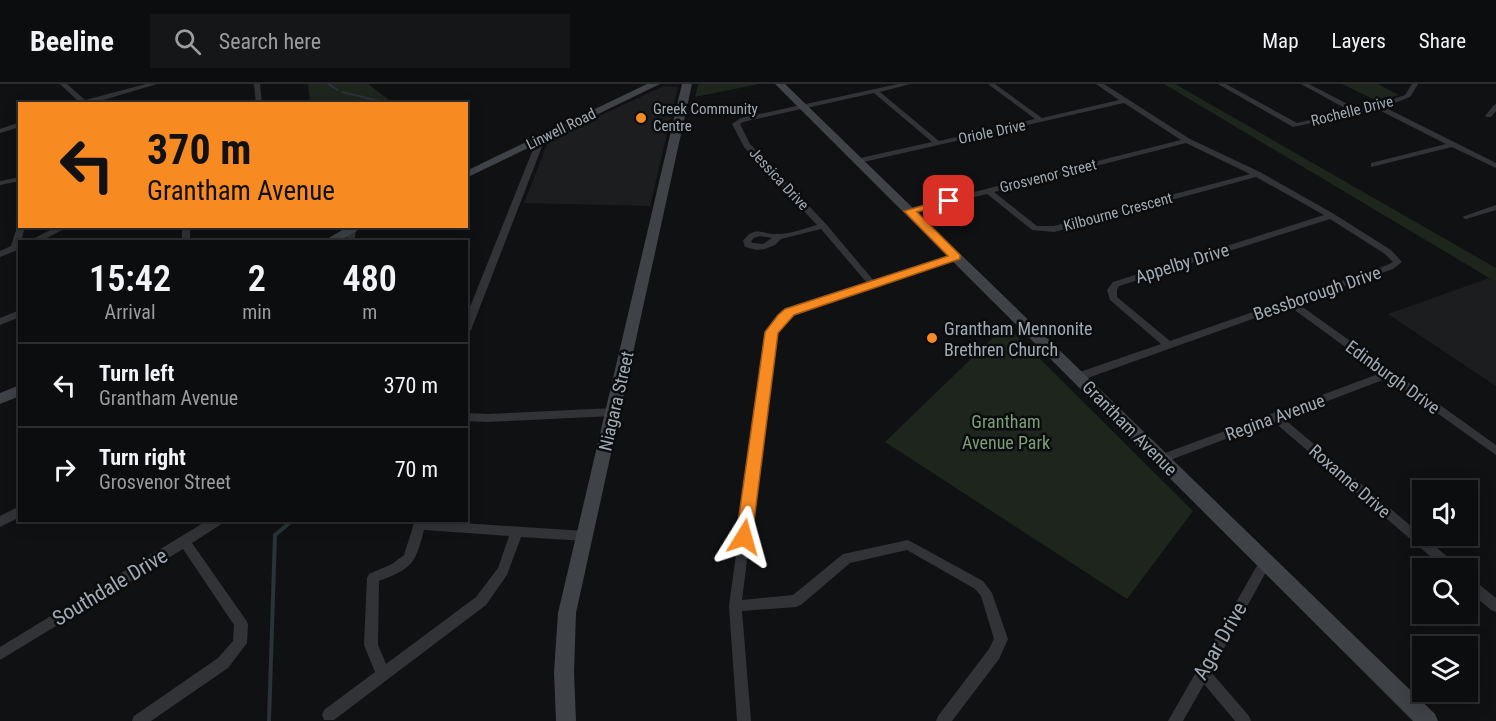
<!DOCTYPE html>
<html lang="en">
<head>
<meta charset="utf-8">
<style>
  :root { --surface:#0c0d0e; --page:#151617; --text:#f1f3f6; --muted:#9a9c9e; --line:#2c2d2e }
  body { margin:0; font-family:"Roboto Condensed",sans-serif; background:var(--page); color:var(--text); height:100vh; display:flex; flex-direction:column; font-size:22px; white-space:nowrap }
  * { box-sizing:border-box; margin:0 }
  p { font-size:20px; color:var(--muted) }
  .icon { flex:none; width:33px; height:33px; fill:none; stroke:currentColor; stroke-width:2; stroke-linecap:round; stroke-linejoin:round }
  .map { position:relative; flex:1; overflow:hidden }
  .details { position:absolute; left:18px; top:156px; width:450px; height:282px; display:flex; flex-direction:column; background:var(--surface); border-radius:0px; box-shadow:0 3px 15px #0003,0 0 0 2px var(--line) }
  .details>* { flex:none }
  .guide { position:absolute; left:18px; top:18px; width:450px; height:126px; border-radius:0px; box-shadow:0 3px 15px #0003,0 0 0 2px var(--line); background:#f88a22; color:#111; overflow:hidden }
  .fabs { position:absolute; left:1412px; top:396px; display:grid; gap:12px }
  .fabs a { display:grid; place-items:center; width:66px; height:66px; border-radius:0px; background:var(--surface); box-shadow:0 3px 15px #0003,0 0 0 2px var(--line); font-size:30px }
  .pin { position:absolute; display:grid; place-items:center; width:51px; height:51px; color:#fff; margin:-26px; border-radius:12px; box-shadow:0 3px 9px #0006 }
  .me { position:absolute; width:66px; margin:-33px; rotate:8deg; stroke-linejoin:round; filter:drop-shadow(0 0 4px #0008) }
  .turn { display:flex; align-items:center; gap:21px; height:126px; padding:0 30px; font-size:27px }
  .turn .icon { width:78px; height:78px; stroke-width:2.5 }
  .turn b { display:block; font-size:42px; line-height:51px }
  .eta { display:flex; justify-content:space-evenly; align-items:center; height:102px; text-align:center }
  .eta b { font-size:36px; font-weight:600; line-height:42px }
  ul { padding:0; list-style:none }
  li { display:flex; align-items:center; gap:18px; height:84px; padding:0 30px; border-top:2px solid var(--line) }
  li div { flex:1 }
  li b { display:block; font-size:22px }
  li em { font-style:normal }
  header { display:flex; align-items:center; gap:36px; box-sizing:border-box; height:84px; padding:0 30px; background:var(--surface); border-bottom:2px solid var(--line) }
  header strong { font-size:28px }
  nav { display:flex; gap:33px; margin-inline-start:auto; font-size:21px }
  .search { width:420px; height:54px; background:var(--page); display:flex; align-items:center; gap:15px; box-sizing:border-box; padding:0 21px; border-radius:0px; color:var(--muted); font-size:22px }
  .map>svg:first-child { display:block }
</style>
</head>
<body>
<header>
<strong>Beeline</strong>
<div class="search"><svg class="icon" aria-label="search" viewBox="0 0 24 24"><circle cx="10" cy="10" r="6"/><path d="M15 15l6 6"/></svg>Search here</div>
<nav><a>Map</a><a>Layers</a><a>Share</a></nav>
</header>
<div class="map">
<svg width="1496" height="637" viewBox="0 0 1496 637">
  <rect width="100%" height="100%" fill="#101112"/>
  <path fill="#1c1d1f" d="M664,2L678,3L650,122L524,119L549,55Z
    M1489,194L1496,198V302L1388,230Z"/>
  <path fill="#1d251d" d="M308,0H368L393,19H310Z
    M698,0H759L695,13Z
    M1164,0H1175L1496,184V198Z
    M1342,0H1378L1399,11L1377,17Z
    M1006,241L1193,427L1127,515L885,358Z"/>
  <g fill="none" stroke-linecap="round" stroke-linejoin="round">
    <path stroke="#293438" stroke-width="2" d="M328,0L338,6
      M342,8L392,20"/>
    <path stroke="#293438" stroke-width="4" d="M269,637L275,451L293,436"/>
    <path fill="#313337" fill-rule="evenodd" d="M60,0H67L85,16L146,0H157L90,20H77L79,18Z
      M254,0H260L262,20H256Z
      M898,0H910L880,8L939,57L1035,35L988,0H995L1042,34L1119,16L1096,0H1104L1190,55L1260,88L1334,130L1391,166L1402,178L1393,185L1297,219L1496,361V371L1388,294L1283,334L1456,480L1458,484H1444L1273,337L1165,378H1157L1155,375L1157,372L1381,289L1289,222L1082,296L1078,297L1073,293L1074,290L1161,260L1110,216L1107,206L1113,198L1324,131L1256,93L1054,148L1032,146L987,110L909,129H906V125L1181,56L1124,19L859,79H856V75L932,58L874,9L743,38L740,40L750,60L826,140L874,197L953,171H959L960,173L959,175L793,230L785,235L776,248L742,516L793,511L843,470L908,456L983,497L992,509L1008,555L999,575L952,637H936L938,632L989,565L994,555L981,512L975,505L907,466L850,479L801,521L796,523L742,527L751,637H737L729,522L766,248L779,231L787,226L867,199L821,145L781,155L775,161L765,165L757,166L745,163L743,157C755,140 763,151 778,150C791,150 805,144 817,141L744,63L732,40L741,34ZM1186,59L1250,90L1054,142H1037L994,108ZM1330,135L1385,170L1393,178L1387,181L1170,257L1117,213V206L1119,202ZM760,152L772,154L763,160L752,159L751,157L754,154Z
      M1218,0H1226L1297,39L1350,27L1301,0H1309L1357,25L1376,21L1405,11L1412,0H1418L1410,13L1384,23L1496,79V84L1452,63L1371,83V79L1446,60L1377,25L1293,43Z
      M1496,20V27L1491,33H1487L1485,32L1494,21Z
      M20,38V43L0,49V45Z
      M538,53L545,55L471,246L466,249V233Z
      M20,93V97L0,101V97Z
      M1496,121V126L1466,135L1462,133Z
      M18,140H20V142H25L21,158H20V165L0,173V167L11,162Z
      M58,142H70L39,158H27Z
      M182,142H190V158H182Z
      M352,143L356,146L354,158H346L348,146Z
      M20,226V233L0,241V234Z
      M614,324L619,328L614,332L487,338L466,337V329L487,330Z
      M20,422V433L0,443V432Z
      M208,436H225L223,439L192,459L246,536L248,540L247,559L228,584L151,637H132L134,632L218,574L233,557L234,541L183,465L0,576V563Z
      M415,436L585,447L589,448L591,452L589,456L585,457L521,453L507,491L486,521L334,636H324L322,631L324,626L375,588L364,561L367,494L369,490L392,480L404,471ZM424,446L509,452L498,484L476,513L386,580L378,561L379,497C413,484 415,480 424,446Z
      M1266,472L1270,473L1272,477L1211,588L1249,632L1251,637H1235L1204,600L1183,637H1168L1262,473Z
      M1467,492L1471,494L1496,514V528L1491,526L1467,506Z"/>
    <path fill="#3f4247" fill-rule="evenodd" d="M647,0H660L466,94V87Z
      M682,0H692L576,529L574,588L576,637H556L554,588L558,529Z
      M775,0H785L1435,630L1438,637H1413Z
      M349,142H365L338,158H322Z
      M20,301V312L0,320V309Z"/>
  </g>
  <path fill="#f88a22" stroke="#a15a16" stroke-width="1.5" d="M949,114L954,117L953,119L917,128L960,171V175L794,231L778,249L752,453L750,458L744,460L738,458L736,453L765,248L778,231L785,225L948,172L904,127Z"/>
  <g fill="#f88a22" stroke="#0b0c0d" stroke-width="2">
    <circle cx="641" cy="34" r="6"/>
    <circle cx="932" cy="254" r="6"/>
  </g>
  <g text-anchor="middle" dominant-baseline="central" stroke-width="5" stroke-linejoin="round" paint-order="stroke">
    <g font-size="15" fill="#a1aab3" stroke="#0b0c0d" text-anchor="start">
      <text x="653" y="25">Greek Community<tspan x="653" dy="17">Centre</tspan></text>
    </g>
    <g font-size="15" fill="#a1aab3" stroke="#0b0c0d">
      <text transform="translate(1352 27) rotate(-14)">Rochelle Drive</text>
      <text transform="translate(561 45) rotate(-26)">Linwell Road</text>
      <text transform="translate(992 48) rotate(-12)">Oriole Drive</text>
      <text transform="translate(1048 92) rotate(-14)">Grosvenor Street</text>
      <text transform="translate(779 95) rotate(47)">Jessica Drive</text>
      <text transform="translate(1118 128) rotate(-15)">Kilbourne Crescent</text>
    </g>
    <g font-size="18" fill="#a1aab3" stroke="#0b0c0d">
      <text transform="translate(1182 179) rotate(-17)">Appelby Drive</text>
      <text transform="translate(1317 209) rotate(-19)">Bessborough Drive</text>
      <text transform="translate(1393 293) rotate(36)">Edinburgh Drive</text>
      <text transform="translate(616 317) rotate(-77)">Niagara Street</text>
      <text transform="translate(1275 333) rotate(-20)">Regina Avenue</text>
      <text transform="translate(1130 344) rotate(45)">Grantham Avenue</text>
      <text transform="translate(1350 397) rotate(41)">Roxanne Drive</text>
    </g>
    <g font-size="18" fill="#a1aab3" stroke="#0b0c0d" text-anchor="start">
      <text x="944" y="244">Grantham Mennonite<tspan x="944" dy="21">Brethren Church</tspan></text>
    </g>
    <g font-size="18" fill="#7c9f77" stroke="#0b0c0d">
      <text x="1006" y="337">Grantham<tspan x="1006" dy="21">Avenue Park</tspan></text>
    </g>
    <g font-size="21" fill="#a1aab3" stroke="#0b0c0d">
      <text transform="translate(110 503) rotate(-31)">Southdale Drive</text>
      <text transform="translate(1220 557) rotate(-60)">Agar Drive</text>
    </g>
  </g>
</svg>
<div class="fabs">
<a><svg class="icon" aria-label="sound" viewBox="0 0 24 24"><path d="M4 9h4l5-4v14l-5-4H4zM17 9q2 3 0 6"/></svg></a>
<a><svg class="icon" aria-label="search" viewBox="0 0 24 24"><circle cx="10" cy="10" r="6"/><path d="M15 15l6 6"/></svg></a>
<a><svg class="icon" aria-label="layers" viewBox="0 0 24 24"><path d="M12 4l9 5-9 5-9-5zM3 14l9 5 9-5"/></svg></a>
</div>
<div class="pin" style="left:949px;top:117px;background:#d93025"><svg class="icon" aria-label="arrive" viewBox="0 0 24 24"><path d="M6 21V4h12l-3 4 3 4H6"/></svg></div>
<svg class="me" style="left:744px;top:453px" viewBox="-20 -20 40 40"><path d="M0-17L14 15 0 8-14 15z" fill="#f88a22" stroke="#fff" stroke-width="4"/></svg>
<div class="guide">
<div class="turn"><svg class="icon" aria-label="left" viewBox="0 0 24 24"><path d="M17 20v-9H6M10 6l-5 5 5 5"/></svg><div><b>370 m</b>Grantham Avenue</div></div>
</div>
<section class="details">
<div class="eta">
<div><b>15:42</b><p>Arrival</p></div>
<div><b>2</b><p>min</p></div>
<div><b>480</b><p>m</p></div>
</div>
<ul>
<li><svg class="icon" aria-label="left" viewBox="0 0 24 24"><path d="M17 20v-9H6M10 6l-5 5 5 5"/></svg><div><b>Turn left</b><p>Grantham Avenue</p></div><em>370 m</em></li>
<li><svg class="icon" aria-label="right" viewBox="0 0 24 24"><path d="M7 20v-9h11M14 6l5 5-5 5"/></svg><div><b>Turn right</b><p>Grosvenor Street</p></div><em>70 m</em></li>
</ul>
</section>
</div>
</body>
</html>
